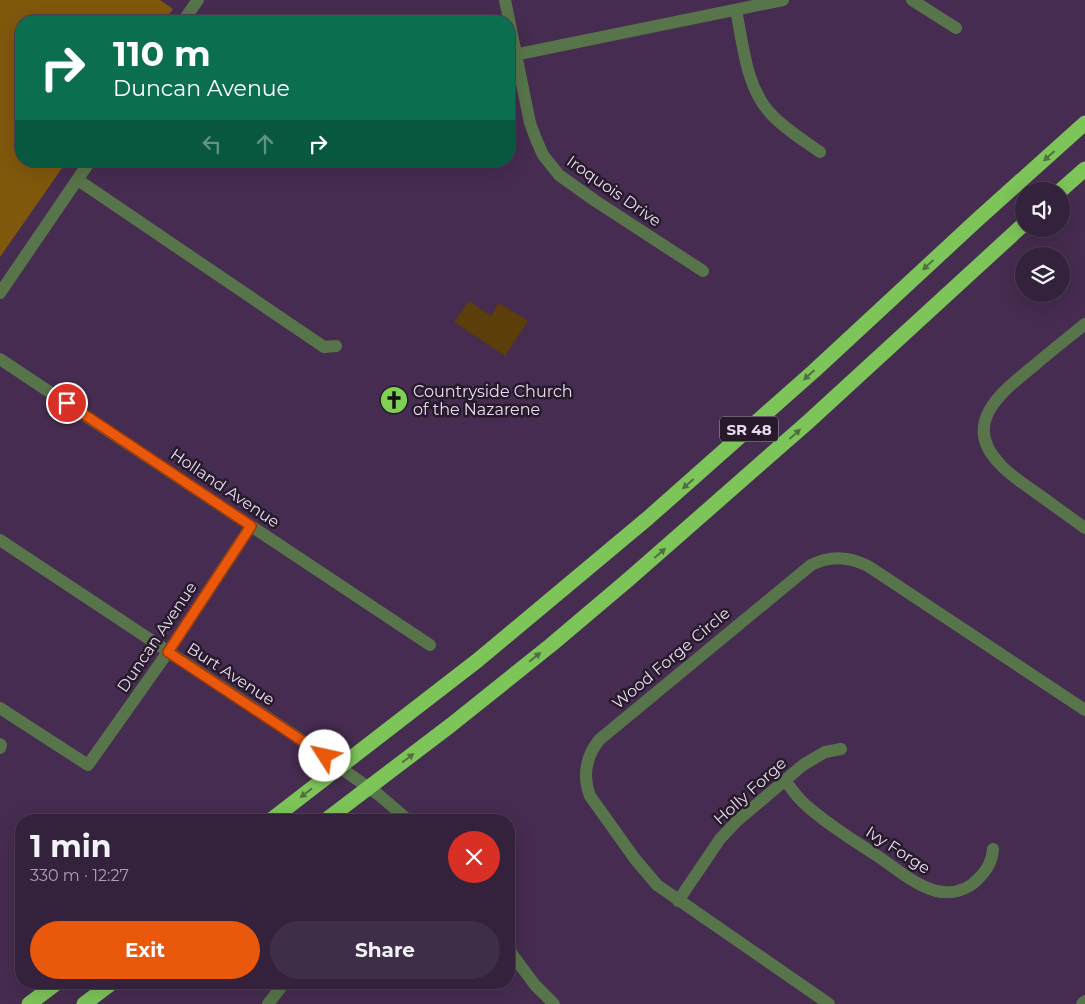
<!DOCTYPE html>
<html lang="en">
<head>
<meta charset="utf-8">
<style>
  :root { --surface:#34213c; --page:#3f2e47; --text:#f1f3f6; --muted:#a9a3af; --line:#4e3e56; --accent:#ea580c }
  body { margin:0; font-family:Montserrat,sans-serif; background:var(--page); color:var(--text); height:100vh; display:flex; flex-direction:column; font-size:19px; white-space:nowrap }
  * { box-sizing:border-box; margin:0 }
  p { font-size:16px; color:var(--muted) }
  .icon { flex:none; width:28px; height:28px; fill:none; stroke:currentColor; stroke-width:2; stroke-linecap:round; stroke-linejoin:round }
  .map { position:relative; flex:1; overflow:hidden }
  .panel { position:absolute; left:15px; top:814px; width:500px; height:175px; display:flex; flex-direction:column; background:var(--surface); border-radius:20px; box-shadow:0 5px 20px #0002,0 0 0 1px var(--line) }
  .panel>* { flex:none }
  .top-card { position:absolute; left:15px; top:15px; width:500px; height:152px; border-radius:20px; box-shadow:0 5px 20px #0002,0 0 0 1px var(--line); background:#0b6e4f; color:#fff; overflow:hidden }
  .tools { position:absolute; left:1015px; top:182px; display:grid; gap:10px }
  .tools a { display:grid; place-items:center; width:55px; height:55px; border-radius:50%; background:var(--surface); box-shadow:0 5px 20px #0002,0 0 0 1px var(--line); font-size:25px }
  .pin { position:absolute; display:grid; place-items:center; width:42px; height:42px; color:#fff; margin:-21px; border:2px solid #fff; border-radius:50%; box-shadow:0 1px 5px #0007 }
  .me { position:absolute; width:55px; margin:-28px; rotate:305deg; stroke-linejoin:round; filter:drop-shadow(0 0 4px #0008) }
  .turn { display:flex; align-items:center; gap:18px; height:105px; padding:0 15px; font-size:22px }
  .turn .icon { width:65px; height:65px; stroke-width:2.5 }
  .turn b { display:block; font-size:35px; line-height:42px }
  .lanes { display:flex; align-items:center; height:48px; padding:0 15px; background:#0003; justify-content:center; gap:25px; direction:ltr }
  .lanes .off { opacity:.35 }
  .round { display:grid; place-items:center; flex:none; width:52px; height:52px; border-radius:26px; background:var(--page) }
  .overview { display:flex; align-items:center; justify-content:space-between; height:85px; padding:0 15px }
  h1 { font-size:30px; font-weight:700; line-height:38px }
  .primary-button { display:flex; gap:10px; margin-top:auto; padding:10px 15px }
  .primary-button a { flex:1; height:58px; border-radius:30px; background:var(--accent); color:#fff; font-size:20px; font-weight:700; line-height:58px; text-align:center }
  .primary-button a+a { background:var(--page); color:var(--text) }
  .map>svg:first-child { display:block }
</style>
</head>
<body>
<div class="map">
<svg width="1085" height="1004" viewBox="0 0 1085 1004">
  <rect width="100%" height="100%" fill="#462c50"/>
  <path fill="#5b3e0a" d="M469,301L491,316L499,303L528,321L505,356L454,322Z"/>
  <path fill="#80580c" d="M0,0H160L173,9L164,21H21V161H67L0,257Z"/>
  <g fill="none" stroke-linecap="round" stroke-linejoin="round">
    <path stroke="#57744a" stroke-width="12" d="M505,0L530,123L536,139L543,155L559,175L594,200L703,271
      M912,0L956,28
      M736,10C743,44 746,88 771,114C785,129 803,140 820,152
      M183,21L198,0
      M509,56L783,0
      M78,180L324,347L336,346
      M0,293L90,161
      M1085,324C1068,338 1051,351 1035,365C1004,390 960,422 999,463C1009,475 1023,483 1035,492C1052,504 1068,516 1085,528
      M0,359L430,645
      M0,540L294,735L379,795L408,820
      M0,708L88,765L168,652L251,526
      M0,744L1,745L0,748
      M785,780C792,790 798,799 807,806C828,825 853,840 876,855C894,867 914,885 936,891C951,894 967,891 978,879C987,870 992,862 993,849
      M678,901L720,839L737,821L803,765L825,752L841,749
      M509,950L535,985L554,1004
      M268,1004L285,982
      M829,1004L657,885L635,859L590,796C582,775 586,757 599,740L811,565C830,555 848,556 868,566L1085,710
      M1082,1004L1085,1001"/>
    <path stroke="#7dc459" stroke-width="15" d="M1060,191L1085,169
      M271,820L478,660L648,518L814,371L977,220L1085,123
      M326,820L451,725L551,645L629,579L808,422L1024,224
      M29,1004L58,982
      M84,1004L113,982"/>
  </g>
  <defs><path id="oneway-solid" d="M-6-.8H1V-3.2L6.5 0L1 3.2V.8H-6Z" transform="scale(1.25)"/></defs>
  <g fill="#526f42">
    <use href="#oneway-solid" transform="translate(1049 156) rotate(138)"/>
    <use href="#oneway-solid" transform="translate(928 265) rotate(137)"/>
    <use href="#oneway-solid" transform="translate(809 375) rotate(138)"/>
    <use href="#oneway-solid" transform="translate(795 434) rotate(-42)"/>
    <use href="#oneway-solid" transform="translate(688 484) rotate(139)"/>
    <use href="#oneway-solid" transform="translate(660 553) rotate(-41)"/>
    <use href="#oneway-solid" transform="translate(535 657) rotate(-39)"/>
    <use href="#oneway-solid" transform="translate(408 758) rotate(-37)"/>
    <use href="#oneway-solid" transform="translate(306 793) rotate(143)"/>
  </g>
  <g fill="none" stroke-linecap="round" stroke-linejoin="round">
    <defs>
      <path id="route" d="M67,403L251,526L168,652L325,756"/>
    </defs>
    <use href="#route" stroke="#983908" stroke-width="12"/>
    <use href="#route" stroke="#ea580c" stroke-width="9"/>
  </g>
  <defs>
    <symbol id="church-disc" viewBox="-11 -11 22 22"><circle r="9.5" fill="#7ed153" stroke="#261a2b"/><path d="M-1.2-6h2.4v3.5h3.3v2.4h-3.3V6h-2.4V-.1h-3.3v-2.4h3.3Z" fill="#111"/></symbol>
  </defs>
  <g fill-rule="evenodd">
    <use href="#church-disc" x="378" y="384" width="32" height="32"/>
  </g>
  <g text-anchor="middle" dominant-baseline="central" stroke-width="5" stroke-linejoin="round" paint-order="stroke">
    <rect fill="#261a2b" stroke="#afa0b6" stroke-width="1" x="720" y="416.5" width="58" height="25" rx="4"/>
    <g font-size="15" font-weight="bold" fill="#eadaf1">
      <text x="749" y="429">SR 48</text>
    </g>
    <g font-size="16" fill="#eadaf1" stroke="#261a2b">
      <text transform="translate(614 191) rotate(35)">Iroquois Drive</text>
      <text transform="translate(225 488) rotate(34)">Holland Avenue</text>
      <text transform="translate(157 637) rotate(-56)">Duncan Avenue</text>
      <text transform="translate(671 658) rotate(-40)">Wood Forge Circle</text>
      <text transform="translate(231 674) rotate(33)">Burt Avenue</text>
      <text transform="translate(750 791) rotate(-42)">Holly Forge</text>
      <text transform="translate(898 850) rotate(33)">Ivy Forge</text>
    </g>
    <g font-size="16" fill="#eadaf1" stroke="#261a2b" text-anchor="start">
      <text x="413" y="391">Countryside Church<tspan x="413" dy="18">of the Nazarene</tspan></text>
    </g>
  </g>
</svg>
<div class="tools">
<a><svg class="icon" aria-label="sound" viewBox="0 0 24 24"><path d="M4 9h4l5-4v14l-5-4H4zM17 9q2 3 0 6"/></svg></a>
<a><svg class="icon" aria-label="layers" viewBox="0 0 24 24"><path d="M12 4l9 5-9 5-9-5zM3 14l9 5 9-5"/></svg></a>
</div>
<div class="pin" style="left:67px;top:403px;background:#d93025"><svg class="icon" aria-label="arrive" viewBox="0 0 24 24"><path d="M6 21V4h12l-3 4 3 4H6"/></svg></div>
<svg class="me" style="left:325px;top:756px" viewBox="-20 -20 40 40"><circle r="19" fill="#fff"/><path d="M0-13L10 11 0 6-10 11z" fill="#ea580c"/></svg>
<div class="top-card">
<div class="turn"><svg class="icon" aria-label="right" viewBox="0 0 24 24"><path d="M7 20v-9h11M14 6l5 5-5 5"/></svg><div><b>110 m</b>Duncan Avenue</div></div>
<div class="lanes"><svg class="icon off" aria-label="left" viewBox="0 0 24 24"><path d="M17 20v-9H6M10 6l-5 5 5 5"/></svg><svg class="icon off" aria-label="ahead" viewBox="0 0 24 24"><path d="M12 20V5M6 11l6-6 6 6"/></svg><svg class="icon" aria-label="right" viewBox="0 0 24 24"><path d="M7 20v-9h11M14 6l5 5-5 5"/></svg></div>
</div>
<section class="panel">
<div class="overview"><div><h1>1 min</h1><p>330 m · 12:27</p></div><a class="round" style="background:#d93025;color:#fff"><svg class="icon" aria-label="close" viewBox="0 0 24 24"><path d="M6 6l12 12M18 6L6 18"/></svg></a></div>
<div class="primary-button"><a>Exit</a><a>Share</a></div>
</section>
</div>
</body>
</html>
